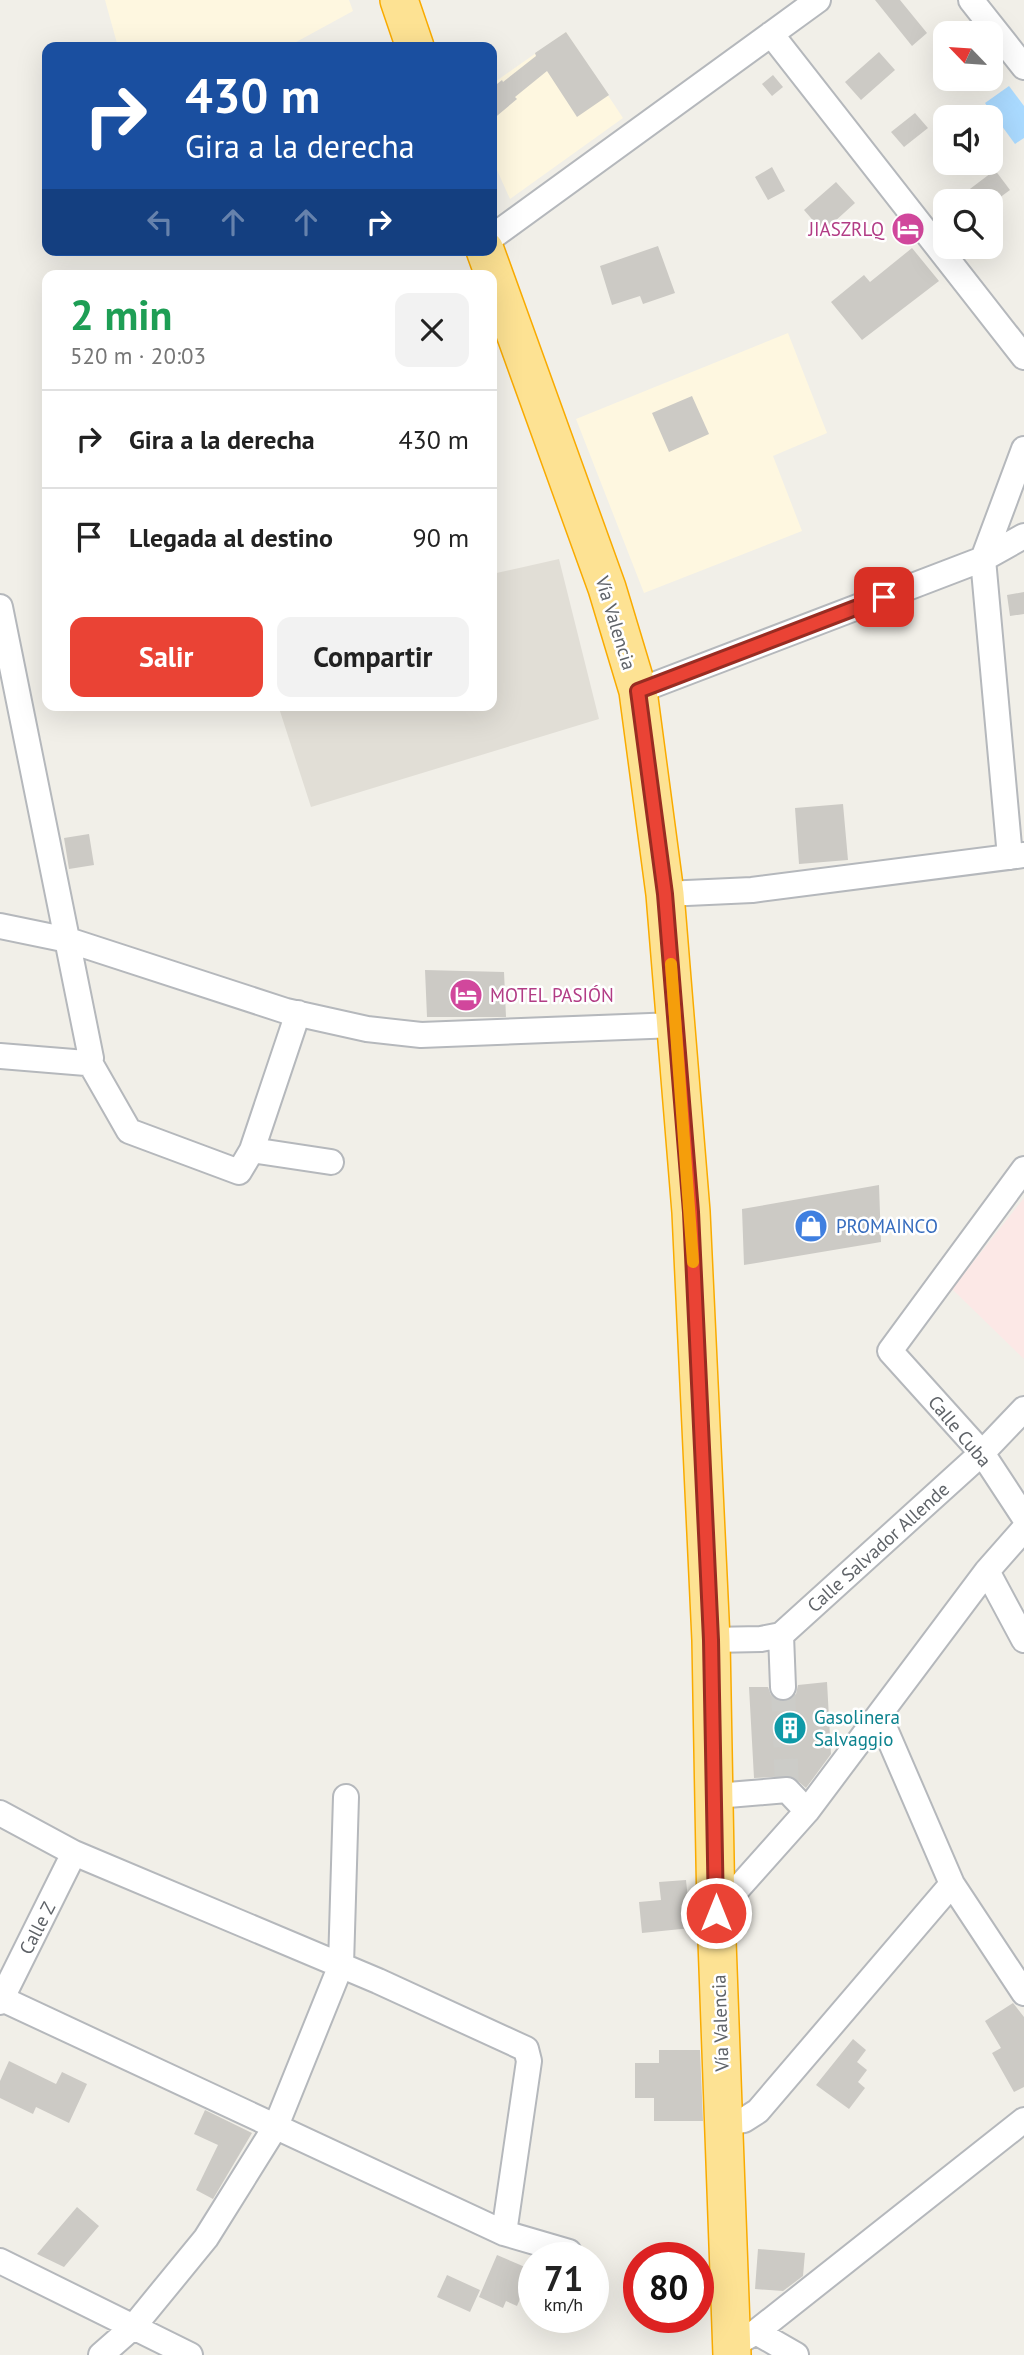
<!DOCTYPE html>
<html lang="es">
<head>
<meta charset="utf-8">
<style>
  :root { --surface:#fff; --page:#f2f2f2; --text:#222; --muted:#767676; --line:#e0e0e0; --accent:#ea4335 }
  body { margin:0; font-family:"PT Sans",sans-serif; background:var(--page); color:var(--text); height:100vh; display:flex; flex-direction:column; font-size:26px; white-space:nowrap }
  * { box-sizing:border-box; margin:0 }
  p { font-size:23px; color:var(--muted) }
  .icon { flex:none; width:38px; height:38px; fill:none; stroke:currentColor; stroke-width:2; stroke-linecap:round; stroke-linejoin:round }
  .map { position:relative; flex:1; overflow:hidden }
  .drawer { position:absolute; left:42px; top:270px; width:455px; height:441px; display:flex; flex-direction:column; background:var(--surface); border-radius:14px; box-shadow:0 7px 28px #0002 }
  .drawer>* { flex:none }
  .banner { position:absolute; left:42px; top:42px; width:455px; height:214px; border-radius:14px; box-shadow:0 7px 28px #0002; background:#1a4fa0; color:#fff; overflow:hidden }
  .needle { width:46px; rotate:295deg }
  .fabs { position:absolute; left:933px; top:21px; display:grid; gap:14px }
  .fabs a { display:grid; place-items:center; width:70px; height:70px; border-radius:14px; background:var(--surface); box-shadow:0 7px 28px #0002; font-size:35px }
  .speed { position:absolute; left:518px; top:2242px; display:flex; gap:14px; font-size:35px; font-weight:700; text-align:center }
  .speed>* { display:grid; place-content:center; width:91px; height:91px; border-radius:50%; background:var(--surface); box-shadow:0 7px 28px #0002; line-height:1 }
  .speed small { font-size:18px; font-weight:400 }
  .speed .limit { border:10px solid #d22; background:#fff; color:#111 }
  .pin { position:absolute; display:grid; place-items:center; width:60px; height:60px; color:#fff; margin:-30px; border-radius:14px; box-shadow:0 4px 10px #0006 }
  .me { position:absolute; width:77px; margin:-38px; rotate:0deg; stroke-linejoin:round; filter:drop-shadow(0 0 5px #0008) }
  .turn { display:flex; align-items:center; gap:24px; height:147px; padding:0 28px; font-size:32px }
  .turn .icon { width:91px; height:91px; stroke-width:2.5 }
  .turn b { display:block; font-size:49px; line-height:60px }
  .lanes { display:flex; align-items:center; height:66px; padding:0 28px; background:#0003; justify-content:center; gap:35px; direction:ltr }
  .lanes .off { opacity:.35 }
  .round { display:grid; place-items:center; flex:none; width:74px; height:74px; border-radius:14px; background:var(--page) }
  .overview { display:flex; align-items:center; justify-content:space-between; height:119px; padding:0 28px }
  h1 { font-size:42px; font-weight:800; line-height:52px; color:#1e9e55 }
  .cta { display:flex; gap:14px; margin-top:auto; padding:14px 28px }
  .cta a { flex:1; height:80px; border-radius:14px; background:var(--accent); color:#fff; font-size:28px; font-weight:800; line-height:80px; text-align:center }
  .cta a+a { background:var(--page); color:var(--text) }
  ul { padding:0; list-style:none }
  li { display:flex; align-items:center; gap:21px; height:98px; padding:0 28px; border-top:2px solid var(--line) }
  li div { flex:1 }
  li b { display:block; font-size:26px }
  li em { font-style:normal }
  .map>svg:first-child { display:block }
</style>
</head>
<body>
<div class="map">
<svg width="1024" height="2355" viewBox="0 0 1024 2355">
  <rect width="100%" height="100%" fill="#f1efe8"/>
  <path fill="#fef7e0" d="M105,0H349L353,11L287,47H118Z
    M566,32L623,118L510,199L492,159V84Z
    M788,333L827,433L773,456L802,531L644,593L576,419Z"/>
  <path fill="#e1ded6" d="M559,559L599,719L311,807L278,705H492V574Z"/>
  <path fill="#fce8e6" d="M1024,1198V1359L952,1289Z"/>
  <path fill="#aadaff" d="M1009,86L1024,106V138L1015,144L985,103Z"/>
  <path fill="#cccac5" d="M875,0H900L927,33L912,46Z
    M566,32L609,95L577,117L547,71L515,97L517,99L492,120V88L502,80L503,82L536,56L535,53Z
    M879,52L895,70L861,100L845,82Z
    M773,75L783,87L772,96L762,84Z
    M915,113L928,128L904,147L891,132Z
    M772,167L785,191L768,200L755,177Z
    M995,170L1010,190L995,201H954Z
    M836,182L855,203L823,232L804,210Z
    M658,246L675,293L643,304L640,296L612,305L600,266Z
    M912,248L939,281L862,340L831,302L864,275L870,282Z
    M692,396L709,434L669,452L652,413Z
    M1024,592V614L1010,616L1007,595Z
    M843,804L848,860L799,864L795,808Z
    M89,834L94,865L69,869L64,838Z
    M425,970L504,972L506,1017H427Z
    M879,1185L881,1242L744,1265L742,1209Z
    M827,1682L831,1754L806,1788L792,1776L754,1778L749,1687H768L771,1695L777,1700L784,1702L796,1694L798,1685Z
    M686,1880L691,1928L642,1933L639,1902L661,1900L659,1882Z
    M1013,2003L1024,2017V2087L1014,2092L992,2053L1001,2048L985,2021Z
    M853,2039L866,2050L857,2062L867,2070L858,2082L865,2088L849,2109L816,2085Z
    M659,2050H700L703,2121H654V2098H635V2063H659Z
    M9,2061L56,2084L62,2072L87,2084L69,2123L36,2107L33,2114L0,2098V2081Z
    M205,2110L252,2133L213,2199L196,2190L218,2145L194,2134Z
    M77,2207L99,2226L64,2267L37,2254Z
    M758,2249L805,2253L803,2276L783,2291L755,2289Z
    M497,2255L532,2270L517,2306L506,2301L503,2308L479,2297Z
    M447,2275L480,2290L470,2312L437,2297Z"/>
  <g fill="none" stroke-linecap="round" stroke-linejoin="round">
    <path stroke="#ccccc8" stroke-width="24" stroke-dasharray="24 12" stroke-linecap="butt" d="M783,1687L787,1790"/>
    <defs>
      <path id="minor" d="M971,0L1024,67
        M771,34L1024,357
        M492,237L818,0
        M983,559L1024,449
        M983,559L1024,536
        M0,607L91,1058L86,1063L0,1056
        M638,691L983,559L1010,857
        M665,894L752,890L1024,855
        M0,926L68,940L286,1011L367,1029L421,1035L676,1025
        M89,1061L129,1131L239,1172L252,1150L331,1162
        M252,1150L298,1013
        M1024,1169L890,1351L982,1453L1024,1517
        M987,1571L1024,1640
        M781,1635L783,1687
        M711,1640L761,1639L781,1635L982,1453L1024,1409
        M879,1715L952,1884L1024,1993
        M716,1796L787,1790L807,1811
        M0,1813L74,1853L378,1981L526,2049L529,2061L504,2233
        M716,1913L807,1811L987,1571L1024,1529
        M0,1998L504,2233L569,2252
        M0,2002L74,1853
        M723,2124L744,2120L758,2111L952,1884
        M0,2261L190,2355
        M756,2332L796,2355
        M731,2346L756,2332L1024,2120
        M101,2355L134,2326L206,2238L276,2126L341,1965L346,1797"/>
      <path id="highway" d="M399,0L415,47
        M485,250L607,588L638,691L665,894L691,1212L711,1640L716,1913L732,2355"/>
    </defs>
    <use href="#minor" stroke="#b5b8bc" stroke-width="28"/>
    <use href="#highway" stroke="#f9ab00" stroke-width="40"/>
    <use href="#minor" stroke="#fff" stroke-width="24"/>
    <use href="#highway" stroke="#fde293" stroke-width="37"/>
  </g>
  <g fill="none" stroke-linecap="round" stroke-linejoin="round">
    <defs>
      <path id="route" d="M716,1913L711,1640L691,1212L665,894L638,691L884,597"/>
    </defs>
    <use href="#route" stroke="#982c22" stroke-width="18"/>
    <use href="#route" stroke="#ea4335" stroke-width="12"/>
    <path stroke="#f59e0b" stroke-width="12" d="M671,964L693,1262"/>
  </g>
  <defs>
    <symbol id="hotel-disc" viewBox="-11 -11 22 22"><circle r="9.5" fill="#d1479c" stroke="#fff"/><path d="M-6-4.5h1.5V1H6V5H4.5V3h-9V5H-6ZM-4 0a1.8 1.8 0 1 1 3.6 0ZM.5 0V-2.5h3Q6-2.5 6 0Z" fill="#fff"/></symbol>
    <symbol id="shop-disc" viewBox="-11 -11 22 22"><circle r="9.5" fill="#3f7fe0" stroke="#fff"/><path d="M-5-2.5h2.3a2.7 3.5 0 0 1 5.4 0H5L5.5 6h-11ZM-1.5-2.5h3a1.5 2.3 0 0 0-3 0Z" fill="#fff"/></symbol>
    <symbol id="building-disc" viewBox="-11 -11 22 22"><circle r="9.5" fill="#0f9aa8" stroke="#fff"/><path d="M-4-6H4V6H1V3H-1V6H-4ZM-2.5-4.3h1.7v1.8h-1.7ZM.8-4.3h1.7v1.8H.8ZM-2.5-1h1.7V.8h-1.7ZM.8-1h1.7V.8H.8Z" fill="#fff"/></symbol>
  </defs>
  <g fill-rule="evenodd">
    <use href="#hotel-disc" x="889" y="210" width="38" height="38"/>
    <use href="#hotel-disc" x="447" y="976" width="38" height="38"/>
    <use href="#shop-disc" x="792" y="1207" width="38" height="38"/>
    <use href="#building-disc" x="771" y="1709" width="38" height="38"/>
  </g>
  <g text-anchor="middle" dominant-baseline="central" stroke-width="5" stroke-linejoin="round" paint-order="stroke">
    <g font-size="19" fill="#b23c85" stroke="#fff" text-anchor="end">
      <text x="884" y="229">JIASZRLQ</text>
      <text x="490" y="995" text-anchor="start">MOTEL PASIÓN</text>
    </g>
    <g font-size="19" fill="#5f6368" stroke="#fff">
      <text transform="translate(616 623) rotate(73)">Vía Valencia</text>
      <text transform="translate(960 1431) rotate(50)">Calle Cuba</text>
      <text transform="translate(878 1547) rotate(-42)">Calle Salvador Allende</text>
      <text transform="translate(37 1928) rotate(-63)">Calle Z</text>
      <text transform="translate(720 2023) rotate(-92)">Vía Valencia</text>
    </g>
    <g font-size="19" fill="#366cbe" stroke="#fff" text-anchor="start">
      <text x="836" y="1226">PROMAINCO</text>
    </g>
    <g font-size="19" fill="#0d838f" stroke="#fff" text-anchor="start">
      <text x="814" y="1717">Gasolinera<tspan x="814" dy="22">Salvaggio</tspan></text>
    </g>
  </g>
</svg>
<div class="fabs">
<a><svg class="needle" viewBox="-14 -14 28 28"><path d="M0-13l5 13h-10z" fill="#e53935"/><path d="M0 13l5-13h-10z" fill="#767676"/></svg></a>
<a><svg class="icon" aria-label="sound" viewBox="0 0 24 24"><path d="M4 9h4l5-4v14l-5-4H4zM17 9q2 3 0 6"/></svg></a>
<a><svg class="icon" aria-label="search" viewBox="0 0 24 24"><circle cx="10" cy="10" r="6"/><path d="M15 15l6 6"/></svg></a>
</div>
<div class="speed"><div>71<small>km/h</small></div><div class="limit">80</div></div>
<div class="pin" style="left:884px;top:597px;background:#d93025"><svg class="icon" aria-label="arrive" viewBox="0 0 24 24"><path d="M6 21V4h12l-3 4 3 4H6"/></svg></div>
<svg class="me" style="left:716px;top:1913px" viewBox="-20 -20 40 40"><circle r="17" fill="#ea4335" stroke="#fff" stroke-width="3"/><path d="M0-11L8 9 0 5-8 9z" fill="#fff"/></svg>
<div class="banner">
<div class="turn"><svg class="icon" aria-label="right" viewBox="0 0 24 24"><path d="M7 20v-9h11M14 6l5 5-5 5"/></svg><div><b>430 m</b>Gira a la derecha</div></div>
<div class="lanes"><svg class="icon off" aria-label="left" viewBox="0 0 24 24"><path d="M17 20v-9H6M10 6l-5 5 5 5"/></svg><svg class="icon off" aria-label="ahead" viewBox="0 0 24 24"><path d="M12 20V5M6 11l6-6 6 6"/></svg><svg class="icon off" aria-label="ahead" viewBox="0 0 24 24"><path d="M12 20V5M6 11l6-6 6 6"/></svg><svg class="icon" aria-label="right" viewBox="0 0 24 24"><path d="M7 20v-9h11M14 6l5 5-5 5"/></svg></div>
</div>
<section class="drawer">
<div class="overview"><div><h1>2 min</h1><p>520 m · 20:03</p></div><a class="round"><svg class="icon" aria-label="close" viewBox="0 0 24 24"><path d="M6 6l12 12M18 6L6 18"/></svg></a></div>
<ul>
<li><svg class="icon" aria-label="right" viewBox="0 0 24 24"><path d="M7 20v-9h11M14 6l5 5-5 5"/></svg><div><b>Gira a la derecha</b></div><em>430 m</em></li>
<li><svg class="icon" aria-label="arrive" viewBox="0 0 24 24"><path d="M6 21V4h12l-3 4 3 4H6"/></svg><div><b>Llegada al destino</b></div><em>90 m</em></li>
</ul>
<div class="cta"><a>Salir</a><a>Compartir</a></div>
</section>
</div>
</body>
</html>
